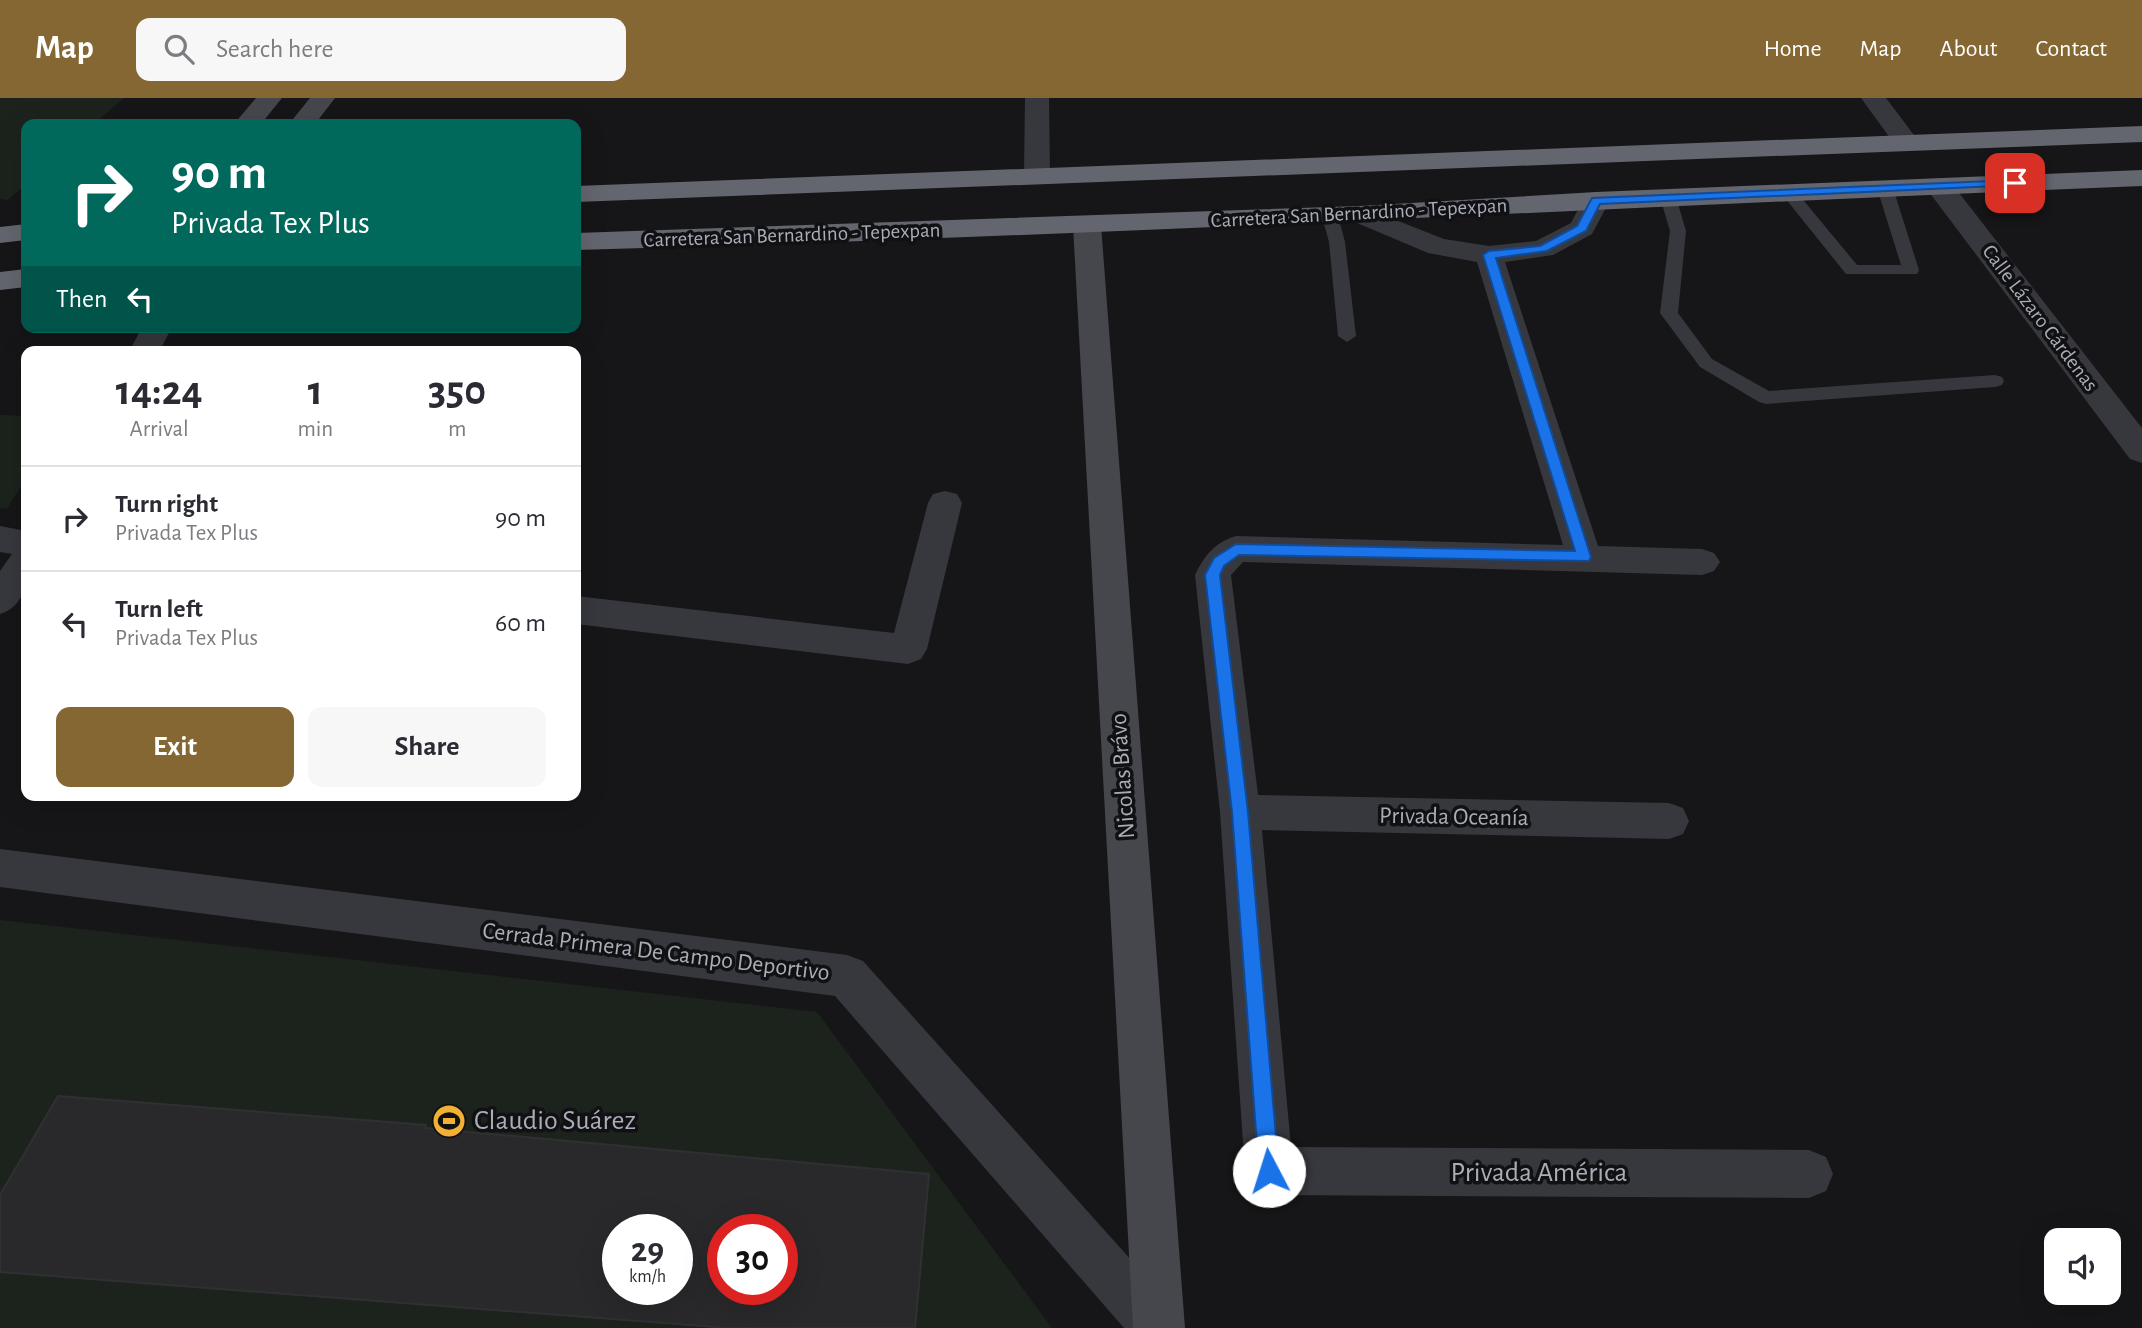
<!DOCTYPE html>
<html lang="en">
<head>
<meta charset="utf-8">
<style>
  :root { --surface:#fff; --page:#f7f7f7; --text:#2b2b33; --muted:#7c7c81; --line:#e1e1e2; --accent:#856733 }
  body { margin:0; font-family:"Alegreya Sans",sans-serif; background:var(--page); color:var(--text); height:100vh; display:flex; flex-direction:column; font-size:26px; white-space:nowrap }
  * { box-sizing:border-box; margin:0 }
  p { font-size:23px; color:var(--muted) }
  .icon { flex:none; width:38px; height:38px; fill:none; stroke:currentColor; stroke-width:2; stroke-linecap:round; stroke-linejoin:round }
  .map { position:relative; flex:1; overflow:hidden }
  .details { position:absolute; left:21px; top:248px; width:560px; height:455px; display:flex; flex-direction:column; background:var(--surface); border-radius:14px; box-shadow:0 7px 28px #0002 }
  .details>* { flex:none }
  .hud { position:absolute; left:21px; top:21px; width:560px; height:214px; border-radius:14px; box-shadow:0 7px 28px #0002; background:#00695c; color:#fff; overflow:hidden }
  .buttons { position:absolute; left:2044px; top:1130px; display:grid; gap:14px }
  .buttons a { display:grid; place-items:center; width:77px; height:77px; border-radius:14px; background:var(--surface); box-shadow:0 7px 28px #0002; font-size:35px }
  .speed { position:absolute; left:602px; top:1116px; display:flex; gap:14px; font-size:35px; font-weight:700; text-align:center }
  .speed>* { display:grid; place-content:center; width:91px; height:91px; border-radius:50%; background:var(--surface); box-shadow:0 7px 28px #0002; line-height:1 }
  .speed small { font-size:18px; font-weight:400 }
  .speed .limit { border:10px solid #d22; background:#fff; color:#111 }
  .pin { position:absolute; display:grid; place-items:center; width:60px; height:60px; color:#fff; margin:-30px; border-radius:14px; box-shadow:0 4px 10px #0006 }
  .me { position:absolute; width:77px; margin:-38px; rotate:355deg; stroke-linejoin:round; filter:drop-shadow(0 0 5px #0008) }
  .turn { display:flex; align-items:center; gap:24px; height:147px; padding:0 35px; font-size:32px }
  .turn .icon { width:91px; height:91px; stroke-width:2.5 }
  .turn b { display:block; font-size:49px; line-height:60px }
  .then { display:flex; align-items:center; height:66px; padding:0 35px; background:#0003; gap:14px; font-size:26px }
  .eta { display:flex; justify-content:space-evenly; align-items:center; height:119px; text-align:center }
  .eta b { font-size:42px; font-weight:600; line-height:49px }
  .button { display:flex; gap:14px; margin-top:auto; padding:14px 35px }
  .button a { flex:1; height:80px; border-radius:14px; background:var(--accent); color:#fff; font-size:28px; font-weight:600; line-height:80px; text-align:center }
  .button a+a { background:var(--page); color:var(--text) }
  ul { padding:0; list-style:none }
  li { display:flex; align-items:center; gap:21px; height:105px; padding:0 35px; border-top:2px solid var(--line) }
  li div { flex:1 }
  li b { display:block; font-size:26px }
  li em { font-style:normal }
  header { display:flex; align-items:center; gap:42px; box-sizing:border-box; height:98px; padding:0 35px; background:var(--accent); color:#fff }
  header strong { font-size:33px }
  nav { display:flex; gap:38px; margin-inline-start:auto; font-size:24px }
  .search { width:490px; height:63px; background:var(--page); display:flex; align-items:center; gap:18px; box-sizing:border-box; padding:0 24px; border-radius:14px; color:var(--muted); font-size:26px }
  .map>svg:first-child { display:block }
</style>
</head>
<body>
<header>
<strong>Map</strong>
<div class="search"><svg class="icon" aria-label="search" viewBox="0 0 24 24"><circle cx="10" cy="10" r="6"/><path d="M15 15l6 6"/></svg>Search here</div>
<nav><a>Home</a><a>Map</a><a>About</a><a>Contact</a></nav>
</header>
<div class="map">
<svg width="2142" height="1230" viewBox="0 0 2142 1230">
  <rect width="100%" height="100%" fill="#161618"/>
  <path fill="#1c231d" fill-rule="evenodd" d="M0,0H124L94,26H26V86L8,102L0,101Z
    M0,317L26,318V380L7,411L0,410Z
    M0,822L817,914L1052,1230H0ZM618,1132H677V1192H618ZM723,1132H782V1192H723Z"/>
  <path fill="#29292c" stroke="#303034" stroke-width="2" fill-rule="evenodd" d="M58,998L426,1027L425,1030L929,1076L915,1230H729L0,1174V1097ZM618,1132H677V1192H618ZM723,1132H782V1192H723Z"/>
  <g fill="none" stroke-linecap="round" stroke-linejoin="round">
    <path fill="#37383d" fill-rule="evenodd" d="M1885,85L1893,90L1919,172L1917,176H1846L1781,95L1789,90L1795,92L1857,167H1901L1877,90Z
      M1668,94L1676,99L1686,133L1678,215L1712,261L1769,293L1995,277L2002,279L2004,283L2002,287L1995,289L1766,306L1759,304L1700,269L1660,215L1670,133L1660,99Z
      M1330,113L1338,118L1345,144L1356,238L1347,244L1338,238L1329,144L1322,118Z"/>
    <path fill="#37383d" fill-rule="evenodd" d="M1025,0H1049L1050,78L1046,84L1037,86L1028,84L1024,78Z
      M1861,0H1886L1920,45L1916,51L1907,53L1898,51Z
      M1939,80L1949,82L2142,330V365L2130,361L1929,94L1926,88L1929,82Z
      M1596,94L1606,96L1610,102L1592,136L1553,157L1505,164L1598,448L1702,451L1714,455L1720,464L1714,473L1702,477L1243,464L1231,477L1258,697L1669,705L1683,710L1689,723L1683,736L1669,741L1262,732L1291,1049L1809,1052L1826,1059L1833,1076L1826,1093L1809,1100L1269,1097L1252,1090L1245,1073L1220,714L1195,477C1205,457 1214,445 1236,438L1563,447L1477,164L1428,155L1350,122L1346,116L1350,110L1360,108L1444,141L1489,148L1536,143L1571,125L1586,96Z
      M142,229H172L159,254H129Z
      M945,393L957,396L962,405L927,551L921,561L908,566L576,526V498L894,535L928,405L933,396Z
      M0,428L26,433C26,463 35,505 0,516V473L12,456L0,454Z
      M0,751L847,857L863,863L1176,1212L1184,1230H1124L835,898L0,789Z"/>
    <path fill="#45474d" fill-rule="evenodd" d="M256,0H282L261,26H234Z
      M310,0H335L315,26H289Z
      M1087,119L1097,121L1101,127L1185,1230H1133L1073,127L1077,121Z"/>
    <path fill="#63666e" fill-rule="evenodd" d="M2142,28V44L576,104V88Z
      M2142,72V88C1620,109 1098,138 576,152V135L1360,108L1596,94Z
      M26,126V142L0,145V129Z
      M26,171V189L0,192V174Z"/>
  </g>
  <path fill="#1a73e8" stroke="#114b97" stroke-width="2" d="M2015,82L2021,85L2019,87L1600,106L1586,133L1547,153L1496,160L1591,459L1589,463L1239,457L1224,468L1220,477L1248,714L1279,1073L1277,1080L1269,1083L1262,1080L1259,1073L1232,714L1205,477L1214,460L1236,446L1575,453L1483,157L1489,153L1540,148L1577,128L1592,100Z"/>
  <defs>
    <symbol id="stadium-disc" viewBox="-11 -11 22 22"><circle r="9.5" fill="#f2b134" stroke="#111113"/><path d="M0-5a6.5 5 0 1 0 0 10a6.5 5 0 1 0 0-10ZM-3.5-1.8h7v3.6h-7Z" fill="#111"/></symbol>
  </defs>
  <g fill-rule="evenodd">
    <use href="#stadium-disc" x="430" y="1004" width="38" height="38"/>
  </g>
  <g text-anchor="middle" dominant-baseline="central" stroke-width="7" stroke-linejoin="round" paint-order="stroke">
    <g font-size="21" fill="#a8adb8" stroke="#111113">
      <text transform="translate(1359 115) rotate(-3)">Carretera San Bernardino - Tepexpan</text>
      <text transform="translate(792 137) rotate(-2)">Carretera San Bernardino - Tepexpan</text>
      <text transform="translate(2040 220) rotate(53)">Calle Lázaro Cárdenas</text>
    </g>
    <g font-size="24" fill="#a8adb8" stroke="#111113">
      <text transform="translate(1123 678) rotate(-94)">Nicolas Brávo</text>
      <text transform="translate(1454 719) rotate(1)">Privada Oceanía</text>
      <text transform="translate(656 854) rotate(7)">Cerrada Primera De Campo Deportivo</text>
    </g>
    <g font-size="28" fill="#a8adb8" stroke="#111113" text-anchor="start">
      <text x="474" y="1023">Claudio Suárez</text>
    </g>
    <g font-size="28" fill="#a8adb8" stroke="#111113">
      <text x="1539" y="1075">Privada América</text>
    </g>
  </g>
</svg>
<div class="buttons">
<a><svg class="icon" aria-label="sound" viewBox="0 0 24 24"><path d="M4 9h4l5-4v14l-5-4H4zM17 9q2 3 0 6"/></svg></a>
</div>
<div class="speed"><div>29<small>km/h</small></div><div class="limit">30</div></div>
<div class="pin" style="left:2015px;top:85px;background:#d93025"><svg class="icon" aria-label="arrive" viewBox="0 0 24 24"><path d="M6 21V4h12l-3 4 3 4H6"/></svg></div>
<svg class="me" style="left:1269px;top:1073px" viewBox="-20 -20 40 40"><circle r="19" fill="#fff"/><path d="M0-13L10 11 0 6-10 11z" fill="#1a73e8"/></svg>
<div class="hud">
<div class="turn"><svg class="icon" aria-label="right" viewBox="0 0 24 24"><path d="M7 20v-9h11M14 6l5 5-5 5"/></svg><div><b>90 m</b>Privada Tex Plus</div></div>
<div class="then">Then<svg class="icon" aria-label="left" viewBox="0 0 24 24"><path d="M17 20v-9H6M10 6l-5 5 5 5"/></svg></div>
</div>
<section class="details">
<div class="eta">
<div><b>14:24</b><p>Arrival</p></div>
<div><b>1</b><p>min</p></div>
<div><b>350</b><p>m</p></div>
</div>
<ul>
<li><svg class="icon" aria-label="right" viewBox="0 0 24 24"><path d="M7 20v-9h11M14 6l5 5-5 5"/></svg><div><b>Turn right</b><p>Privada Tex Plus</p></div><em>90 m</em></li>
<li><svg class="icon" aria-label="left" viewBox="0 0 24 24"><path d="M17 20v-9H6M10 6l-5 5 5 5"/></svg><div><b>Turn left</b><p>Privada Tex Plus</p></div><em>60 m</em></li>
</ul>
<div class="button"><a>Exit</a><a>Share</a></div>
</section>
</div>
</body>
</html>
